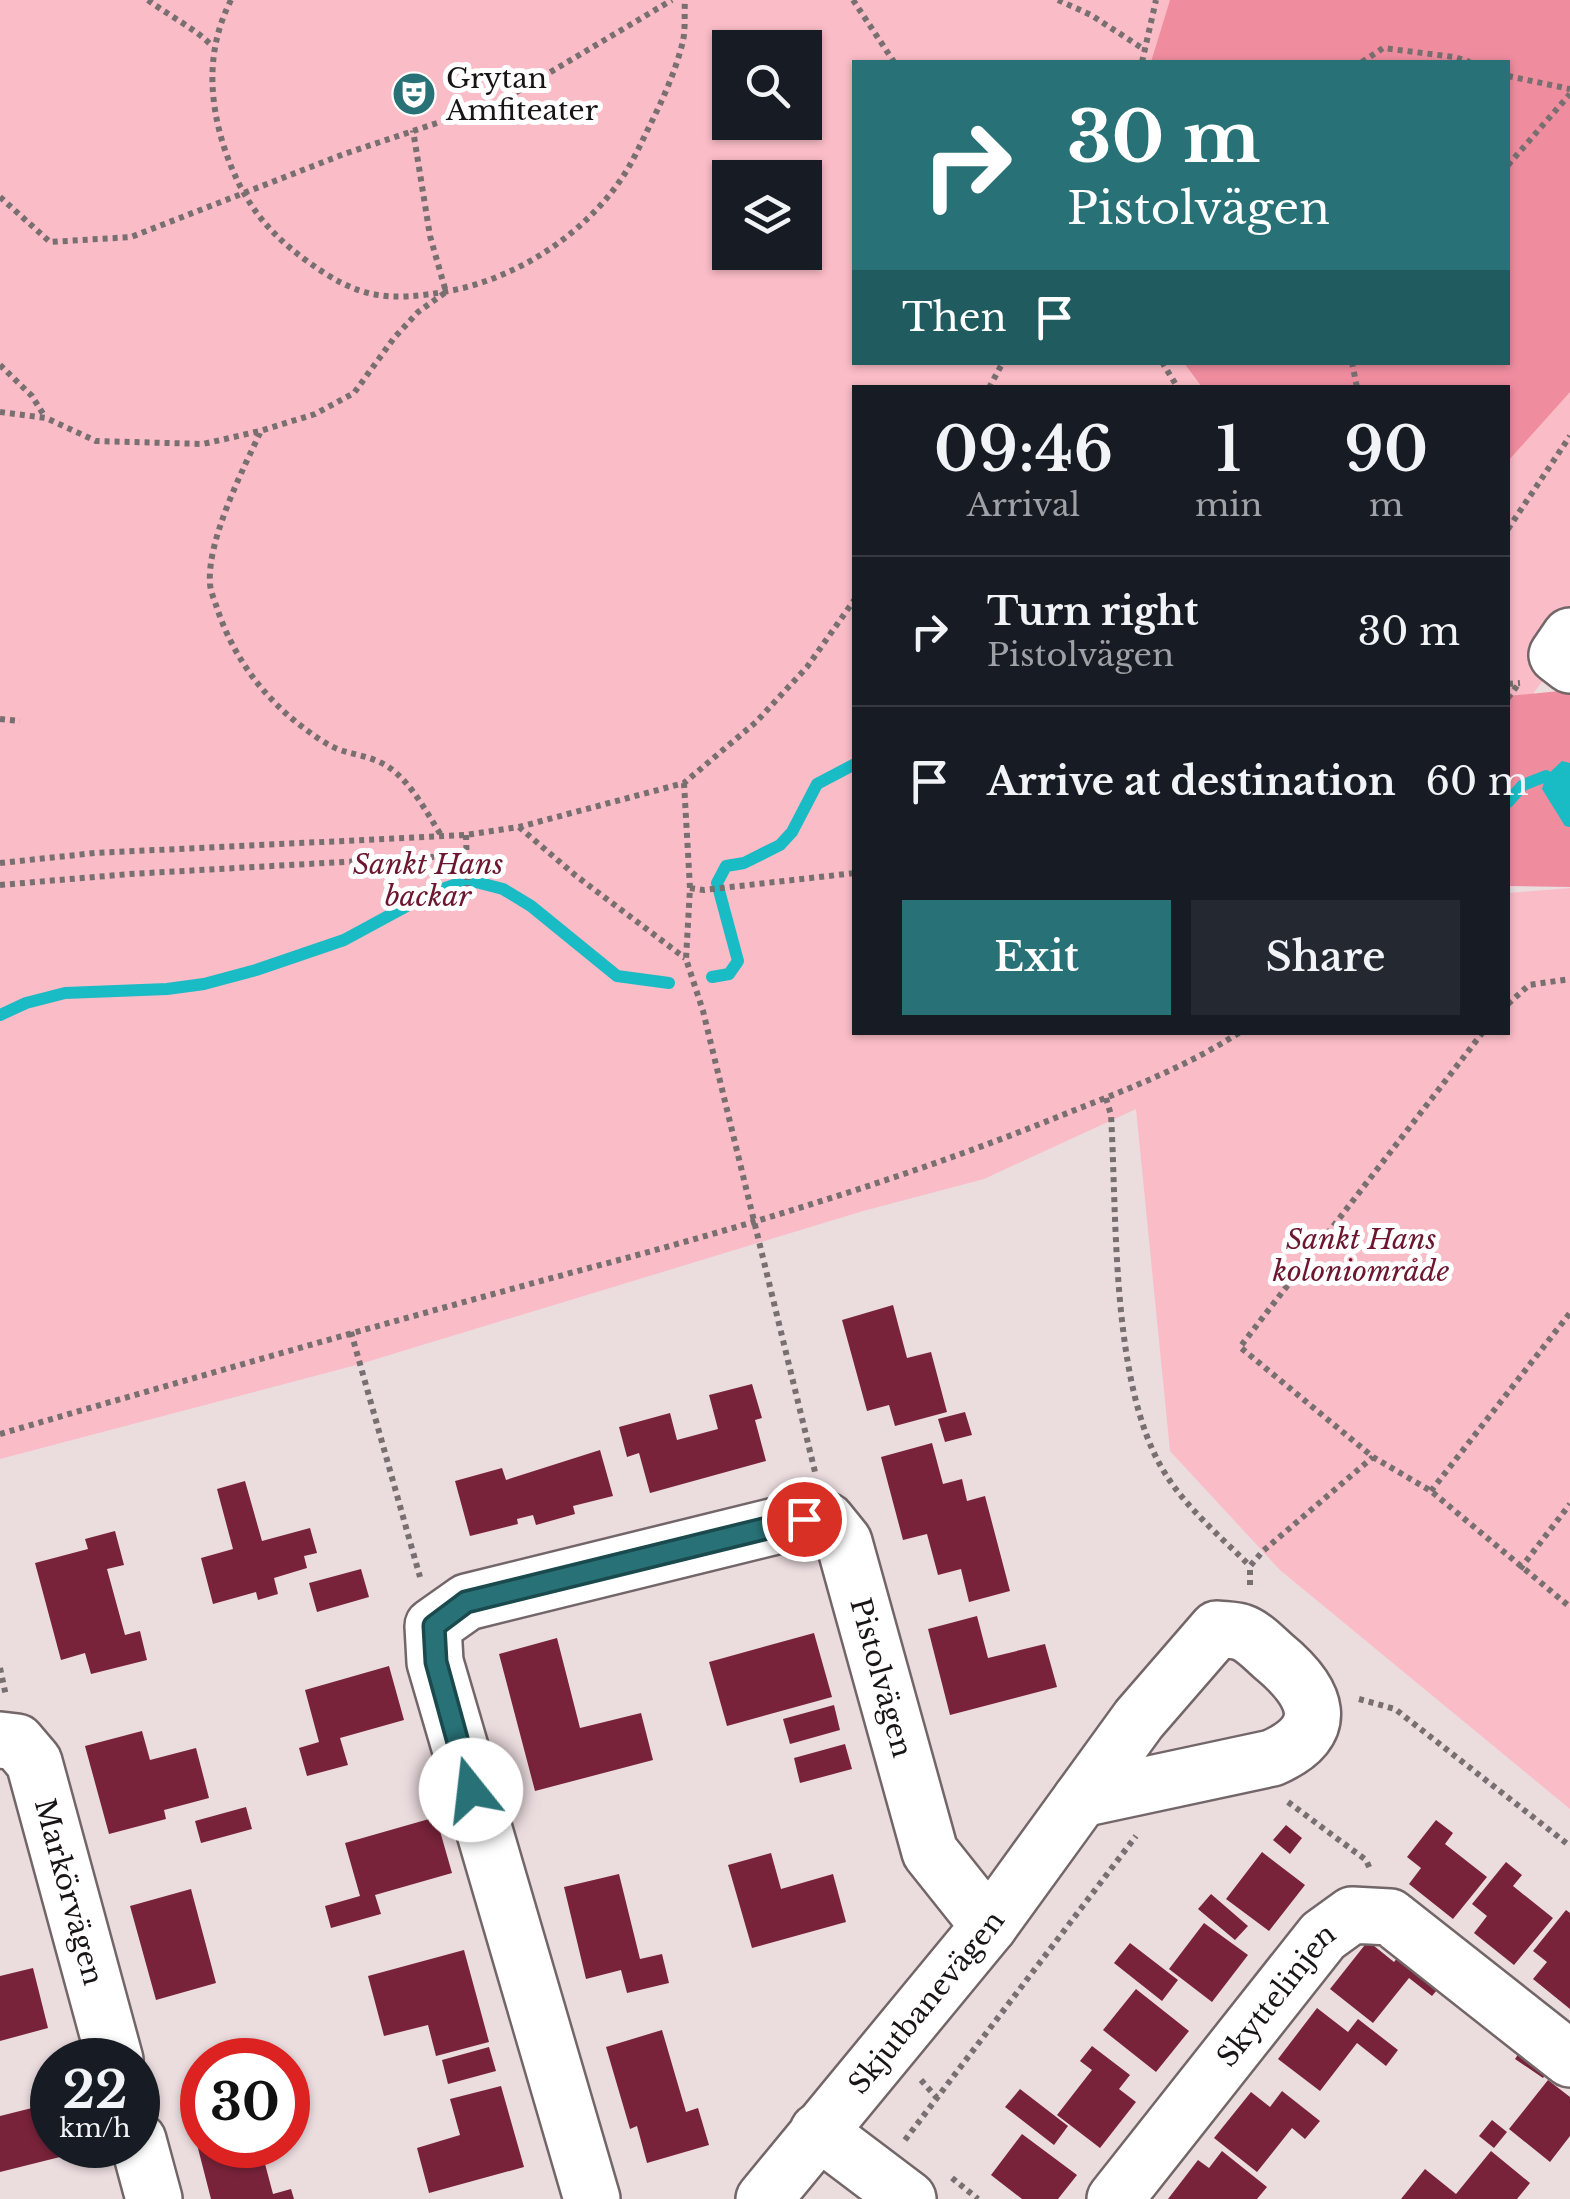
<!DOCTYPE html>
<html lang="en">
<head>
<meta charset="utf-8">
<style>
  :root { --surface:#171b24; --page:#242831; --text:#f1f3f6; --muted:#9ea1a6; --line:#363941; --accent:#287277 }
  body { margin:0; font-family:"Libre Baskerville",serif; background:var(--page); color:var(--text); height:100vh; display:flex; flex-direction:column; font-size:38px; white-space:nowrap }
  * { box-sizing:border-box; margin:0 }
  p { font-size:32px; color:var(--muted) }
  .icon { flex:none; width:55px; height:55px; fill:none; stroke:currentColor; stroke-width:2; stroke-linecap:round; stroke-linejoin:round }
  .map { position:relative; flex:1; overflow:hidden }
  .details { position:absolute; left:852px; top:385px; width:658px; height:650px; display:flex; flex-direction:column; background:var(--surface); border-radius:0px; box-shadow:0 2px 8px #0004 }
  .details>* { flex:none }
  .guide { position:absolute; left:852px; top:60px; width:658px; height:305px; border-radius:0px; box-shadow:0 2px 8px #0004; background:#287277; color:#fff; overflow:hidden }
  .buttons { position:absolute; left:712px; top:30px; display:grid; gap:20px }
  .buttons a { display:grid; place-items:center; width:110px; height:110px; border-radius:0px; background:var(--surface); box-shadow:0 2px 8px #0004; font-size:50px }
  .speed { position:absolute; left:30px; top:2038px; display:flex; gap:20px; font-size:50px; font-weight:700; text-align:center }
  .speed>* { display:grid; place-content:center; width:130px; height:130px; border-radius:50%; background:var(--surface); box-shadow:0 2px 8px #0004; line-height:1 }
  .speed small { font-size:25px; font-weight:400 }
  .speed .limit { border:15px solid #d22; background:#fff; color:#111 }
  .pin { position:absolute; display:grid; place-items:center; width:85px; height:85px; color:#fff; margin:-42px; border:5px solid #fff; border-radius:50%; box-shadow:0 2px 10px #0007 }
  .me { position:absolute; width:110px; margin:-55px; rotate:344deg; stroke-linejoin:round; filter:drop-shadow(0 0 8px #0008) }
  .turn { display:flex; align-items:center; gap:35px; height:210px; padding:0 50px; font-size:45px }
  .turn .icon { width:130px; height:130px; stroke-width:2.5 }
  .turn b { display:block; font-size:70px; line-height:85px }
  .then { display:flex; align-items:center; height:95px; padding:0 50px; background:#0003; gap:20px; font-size:38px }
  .eta { display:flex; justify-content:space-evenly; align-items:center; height:170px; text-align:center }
  .eta b { font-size:60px; font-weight:600; line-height:70px }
  .button { display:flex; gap:20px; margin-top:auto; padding:20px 50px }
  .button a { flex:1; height:115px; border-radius:0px; background:var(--accent); color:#fff; font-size:40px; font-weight:600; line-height:115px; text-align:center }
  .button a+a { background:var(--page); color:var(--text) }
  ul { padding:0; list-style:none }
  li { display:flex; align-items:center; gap:30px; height:150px; padding:0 50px; border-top:2px solid var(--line) }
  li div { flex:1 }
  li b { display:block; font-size:38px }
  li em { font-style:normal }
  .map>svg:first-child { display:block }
</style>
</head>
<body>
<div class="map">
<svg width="1570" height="2199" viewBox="0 0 1570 2199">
  <rect width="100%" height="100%" fill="#ebdcde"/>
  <path fill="#fabcc6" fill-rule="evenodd" d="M0,0H1570V609L1544,679L1508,728V388H855V1032H1508V893L1570,888V1809L1280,1570L1170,1451L1136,1109L984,1179L863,1211L360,1364L0,1459ZM730,48H805V122H730ZM855,62H1508V362H855ZM730,178H805V252H730Z"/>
  <path fill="#ef8d9f" d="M1170,0H1570V392L1508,461V388L1202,387L1184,363L1508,362V62H1151Z
    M1570,690V887L1508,886V696Z"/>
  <path fill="#19bbc5" d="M1562,761L1570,763V827L1565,826L1542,789L1546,776Z"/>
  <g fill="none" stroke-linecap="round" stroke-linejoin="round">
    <path stroke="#19bbc5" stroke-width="12" d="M1508,802L1523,785L1546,776
      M712,977L729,974L738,961L717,883L726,866L744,863L780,845L792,832L817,784L855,764
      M0,1015L26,1003L65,993L167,989L204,984L256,970L344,940L429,894L454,885L476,882L503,889L531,906L617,976L669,983"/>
  </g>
  <path fill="#79233a" d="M893,1305L907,1358L931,1352L947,1412L895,1426L889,1405L867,1411L842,1320Z
    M752,1384L762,1418L755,1420L766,1461L650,1493L639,1453L627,1457L619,1427L670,1413L677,1440L718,1429L709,1395Z
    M965,1412L972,1435L945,1442L938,1419Z
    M932,1443L943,1484L962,1479L967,1501L985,1496L1010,1591L969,1602L961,1569L938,1575L927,1534L903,1540L881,1457Z
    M600,1450L613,1496L573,1506L575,1514L536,1525L533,1515L517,1519L518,1524L470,1536L455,1481L502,1468L506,1480Z
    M245,1481L262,1541L310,1528L317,1553L304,1556L307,1568L274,1578L278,1594L258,1600L256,1592L213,1604L201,1558L233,1549L217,1489Z
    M115,1531L124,1565L107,1569L125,1635L140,1631L147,1660L91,1674L85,1653L61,1660L35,1563L88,1549L85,1539Z
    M361,1569L369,1597L317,1612L309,1583Z
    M977,1616L988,1658L1045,1644L1057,1687L950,1715L928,1629Z
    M814,1633L832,1697L727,1726L709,1662Z
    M557,1638L580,1728L641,1713L653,1760L535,1791L499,1654Z
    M389,1666L404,1720L340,1738L348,1765L307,1776L299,1748L319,1742L305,1690Z
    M834,1705L840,1730L790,1744L783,1719Z
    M142,1731L150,1760L196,1748L209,1798L164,1810L166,1819L109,1834L85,1746Z
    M845,1744L852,1769L800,1783L794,1758Z
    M246,1807L252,1829L201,1843L195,1821Z
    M436,1817L452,1873L375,1895L381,1914L331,1928L325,1906L360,1896L345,1843Z
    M1436,1820L1453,1833L1445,1844L1487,1877L1453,1919L1409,1884L1421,1868L1407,1857Z
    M1286,1825L1302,1838L1290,1854L1273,1840Z
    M1262,1852L1305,1885L1269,1931L1226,1899Z
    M771,1853L781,1889L833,1874L846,1922L752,1948L728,1865Z
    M1506,1862L1522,1875L1513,1886L1553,1918L1514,1965L1474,1933L1487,1916L1472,1904Z
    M619,1874L640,1959L662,1954L669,1983L627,1993L621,1970L586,1979L564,1887Z
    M191,1889L216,1983L156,2000L130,1906Z
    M1211,1894L1248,1926L1235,1940L1198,1909Z
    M1566,1910L1570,1913V2009L1533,1979L1547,1962L1533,1951Z
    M1204,1923L1248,1955L1212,2002L1169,1969Z
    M1368,1941L1394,1962L1408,1945L1448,1977L1432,1996L1409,1978L1373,2023L1330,1989Z
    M1130,1943L1178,1980L1162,2001L1114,1963Z
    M464,1950L489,2042L436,2056L428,2025L384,2036L368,1976Z
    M33,1968L48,2028L0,2041V1976Z
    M1136,1989L1189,2031L1156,2072L1103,2030Z
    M1317,2008L1348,2032L1358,2019L1398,2050L1386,2066L1357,2043L1320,2091L1278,2059Z
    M662,2030L686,2112L698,2108L709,2145L647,2163L637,2126L630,2129L606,2047Z
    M1525,2044L1553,2063L1543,2078L1515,2059Z
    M1092,2046L1130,2075L1119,2089L1136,2102L1100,2148L1057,2115L1092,2070L1080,2061Z
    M489,2047L496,2071L448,2084L442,2060Z
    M1548,2080L1570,2097V2136L1550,2162L1509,2129Z
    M501,2086L524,2167L429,2193L417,2148L460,2135L450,2099Z
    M1020,2089L1068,2126L1054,2145L1005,2107Z
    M1282,2091L1320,2121L1305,2139L1292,2128L1257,2172L1214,2138L1251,2092L1270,2107Z
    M52,2103V2145H83L84,2151L0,2172V2116Z
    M1492,2120L1507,2132L1494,2148L1479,2136Z
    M202,2122V2145H260L273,2194L291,2189L294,2199H211L192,2125Z
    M1022,2134L1077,2175L1058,2199H1022L991,2175Z
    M1222,2151L1267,2187L1257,2199H1168L1198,2160L1209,2168Z
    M1491,2151L1530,2183L1517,2199H1401L1425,2169L1456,2194Z"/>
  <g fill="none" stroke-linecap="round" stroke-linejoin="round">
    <defs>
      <g id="minor">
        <path d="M1570,636L1557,655L1570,665"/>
        <path d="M1217,1629C1225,1630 1234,1630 1241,1632C1253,1636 1264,1648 1273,1656C1317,1692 1334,1731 1272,1758L1081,1799L1139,1719Z"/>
        <path id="s1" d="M0,1740L17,1742L34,1762L115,2060"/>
        <path d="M818,2131L908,2199"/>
        <path d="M138,2140L154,2199"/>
        <path id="s2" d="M592,2199L435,1662L433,1626L467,1602L804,1519L827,1521L844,1542L930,1852L989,1926"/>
        <path id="s3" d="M764,2199L989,1926L1081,1799"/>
        <path id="s4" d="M1115,2199L1323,1936L1352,1915L1390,1917L1570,2059"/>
      </g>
    </defs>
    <use href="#minor" stroke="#736668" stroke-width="60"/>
    <path stroke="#786f70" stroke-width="6" stroke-dasharray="5 5" stroke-linecap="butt" d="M148,0C169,16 195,28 212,46
      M231,0C207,47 208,97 224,147C241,198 264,230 307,261C359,299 387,302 449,291C519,278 590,231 627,170C636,155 643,139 651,123C663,99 675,72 682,45C686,31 684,15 685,0
      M853,0L894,62
      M1058,0L1091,15L1145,50
      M1142,62L1156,0
      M1362,62L1383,48L1454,57L1470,62
      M1508,76L1570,89
      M1508,165L1570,94
      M0,197L50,242L131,237L344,154L500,102L672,0
      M1162,362L1178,388
      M1352,362L1357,388
      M0,365L32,396L45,417
      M989,388L1003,362
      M0,412L46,418L96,441L203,444L260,431L315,414L354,393L394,338L418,312L446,292L430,236L413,130
      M260,433C242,471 207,541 210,583C210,590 214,599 216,605C234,662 271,708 321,740C343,755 356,752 377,761C406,772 425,810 441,835
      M1508,529L1570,436
      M1508,684L1520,683
      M1508,698L1517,686
      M0,719L20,721
      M684,783L690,888L686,959L703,1011L816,1476
      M519,827L575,875L685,958
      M466,835L468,902
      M0,863L95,853L466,835L519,827L684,783L756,722L807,667L855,599
      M0,885L130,874L467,855
      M690,888L704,890L855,873
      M1508,1004L1529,985L1570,979
      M1483,1032L1240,1347L1373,1457L1431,1491L1570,1607
      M1106,1098L1111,1115C1117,1217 1111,1383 1163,1470C1185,1507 1220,1536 1250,1566
      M351,1332L420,1577
      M0,1434C196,1377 392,1321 589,1268C747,1226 903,1179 1055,1118C1117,1093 1184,1069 1240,1032
      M1431,1491L1570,1313
      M1520,1569L1570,1504
      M1250,1585V1566L1263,1551L1373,1457
      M0,1668L6,1696
      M1359,1699L1395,1709L1570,1846
      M1288,1802L1366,1860L1370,1869
      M921,2080L937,2098
      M905,2140L1136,1836
      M952,2178L978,2199"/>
    <use href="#minor" stroke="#fff" stroke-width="55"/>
  </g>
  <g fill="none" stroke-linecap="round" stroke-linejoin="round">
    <defs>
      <path id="route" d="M471,1790L436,1662L434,1626L466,1602L804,1519"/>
    </defs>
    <use href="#route" stroke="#1a4a4d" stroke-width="25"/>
    <use href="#route" stroke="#287277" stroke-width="18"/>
  </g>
  <defs>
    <symbol id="theatre-disc" viewBox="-11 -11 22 22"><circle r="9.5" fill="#287277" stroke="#fff"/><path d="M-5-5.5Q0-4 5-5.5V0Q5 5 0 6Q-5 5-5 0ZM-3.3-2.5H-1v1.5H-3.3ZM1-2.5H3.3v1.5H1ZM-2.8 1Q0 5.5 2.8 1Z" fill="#fff"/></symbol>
  </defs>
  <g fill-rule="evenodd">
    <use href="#theatre-disc" x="389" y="69" width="50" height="50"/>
  </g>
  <g text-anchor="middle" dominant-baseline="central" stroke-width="10" stroke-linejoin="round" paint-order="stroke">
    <g font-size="28" fill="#191415" stroke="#fff" text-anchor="start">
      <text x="446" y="78">Grytan<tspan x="446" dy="32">Amfiteater</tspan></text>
    </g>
    <g font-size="28" font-style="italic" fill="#6c162f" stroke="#fff">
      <text x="428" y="864">Sankt Hans<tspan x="428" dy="32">backar</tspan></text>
      <text x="1361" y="1239">Sankt Hans<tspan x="1361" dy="32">koloniområde</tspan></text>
    </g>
    <g font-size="28" fill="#191415" stroke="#fff">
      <text stroke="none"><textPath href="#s2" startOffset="1175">Pistolvägen</textPath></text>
      <text stroke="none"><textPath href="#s1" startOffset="178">Markörvägen</textPath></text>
      <text stroke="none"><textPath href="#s4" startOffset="260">Skyttelinjen</textPath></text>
      <text stroke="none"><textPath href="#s3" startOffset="255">Skjutbanevägen</textPath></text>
    </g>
  </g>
</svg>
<div class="buttons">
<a><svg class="icon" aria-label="search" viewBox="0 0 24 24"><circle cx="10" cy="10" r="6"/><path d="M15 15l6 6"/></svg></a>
<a><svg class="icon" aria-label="layers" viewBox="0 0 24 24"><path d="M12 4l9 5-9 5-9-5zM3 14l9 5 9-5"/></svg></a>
</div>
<div class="speed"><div>22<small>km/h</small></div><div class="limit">30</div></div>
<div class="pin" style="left:804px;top:1519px;background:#d93025"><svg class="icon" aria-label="arrive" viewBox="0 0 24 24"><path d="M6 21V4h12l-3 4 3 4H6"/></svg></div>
<svg class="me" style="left:471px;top:1790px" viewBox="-20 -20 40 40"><circle r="19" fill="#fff"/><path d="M0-13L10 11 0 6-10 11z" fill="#287277"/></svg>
<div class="guide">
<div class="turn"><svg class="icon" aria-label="right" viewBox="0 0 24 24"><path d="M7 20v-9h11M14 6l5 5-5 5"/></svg><div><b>30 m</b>Pistolvägen</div></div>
<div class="then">Then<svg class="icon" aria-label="arrive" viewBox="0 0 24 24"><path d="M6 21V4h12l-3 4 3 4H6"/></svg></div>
</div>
<section class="details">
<div class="eta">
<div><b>09:46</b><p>Arrival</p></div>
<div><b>1</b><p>min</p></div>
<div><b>90</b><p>m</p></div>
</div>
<ul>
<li><svg class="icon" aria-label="right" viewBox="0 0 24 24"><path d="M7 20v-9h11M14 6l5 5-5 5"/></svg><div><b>Turn right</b><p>Pistolvägen</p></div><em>30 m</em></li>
<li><svg class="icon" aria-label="arrive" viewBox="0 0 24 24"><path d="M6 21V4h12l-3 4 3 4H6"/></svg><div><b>Arrive at destination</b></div><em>60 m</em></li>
</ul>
<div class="button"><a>Exit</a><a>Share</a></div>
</section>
</div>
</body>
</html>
